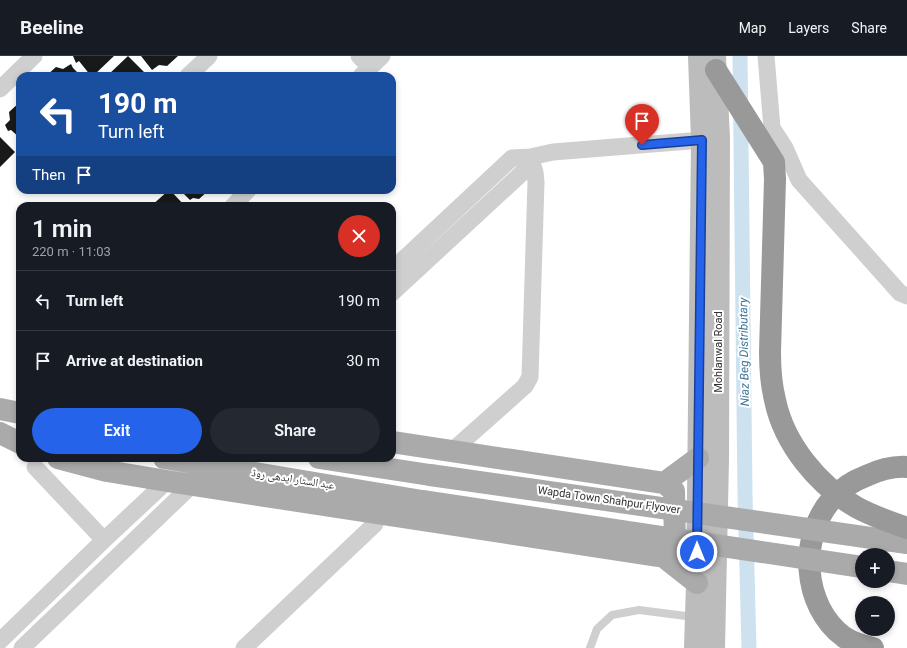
<!DOCTYPE html>
<html lang="en">
<head>
<meta charset="utf-8">
<style>
  :root { --surface:#171b24; --page:#242831; --text:#f1f3f6; --muted:#9ea1a6; --line:#363941; --accent:#2563eb }
  body { margin:0; font-family:Roboto,"Noto Naskh Arabic",sans-serif; background:var(--page); color:var(--text); height:100vh; display:flex; flex-direction:column; font-size:15px; white-space:nowrap }
  * { box-sizing:border-box; margin:0 }
  p { font-size:13px; color:var(--muted) }
  .icon { flex:none; width:22px; height:22px; fill:none; stroke:currentColor; stroke-width:2; stroke-linecap:round; stroke-linejoin:round }
  .map { position:relative; flex:1; overflow:hidden }
  .side { position:absolute; left:16px; top:146px; width:380px; height:260px; display:flex; flex-direction:column; background:var(--surface); border-radius:12px; box-shadow:0 2px 6px #0003 }
  .side>* { flex:none }
  .top-card { position:absolute; left:16px; top:16px; width:380px; height:122px; border-radius:12px; box-shadow:0 2px 6px #0003; background:#1a4fa0; color:#fff; overflow:hidden }
  .tools { position:absolute; left:855px; top:492px; display:grid; gap:8px }
  .tools a { display:grid; place-items:center; width:40px; height:40px; border-radius:50%; background:var(--surface); box-shadow:0 2px 6px #0003; font-size:20px }
  .pin { position:absolute; display:grid; place-items:center; width:34px; height:34px; color:#fff; margin:-41px -17px; border-radius:50% 50% 50% 0; rotate:-45deg; box-shadow:0 0 4px #0007 }
  .pin .icon { rotate:45deg }
  .me { position:absolute; width:44px; margin:-22px; rotate:0deg; stroke-linejoin:round; filter:drop-shadow(0 0 3px #0008) }
  .turn { display:flex; align-items:center; gap:14px; height:84px; padding:0 16px; font-size:18px }
  .turn .icon { width:52px; height:52px; stroke-width:2.5 }
  .turn b { display:block; font-size:28px; line-height:34px }
  .then { display:flex; align-items:center; height:38px; padding:0 16px; background:#0003; gap:8px; font-size:15px }
  .round { display:grid; place-items:center; flex:none; width:42px; height:42px; border-radius:21px; background:var(--page) }
  .overview { display:flex; align-items:center; justify-content:space-between; height:68px; padding:0 16px }
  h1 { font-size:24px; font-weight:600; line-height:30px }
  .action { display:flex; gap:8px; margin-top:auto; padding:8px 16px }
  .action a { flex:1; height:46px; border-radius:24px; background:var(--accent); color:#fff; font-size:16px; font-weight:600; line-height:46px; text-align:center }
  .action a+a { background:var(--page); color:var(--text) }
  ul { padding:0; list-style:none }
  li { display:flex; align-items:center; gap:12px; height:60px; padding:0 16px; border-top:1px solid var(--line) }
  li div { flex:1 }
  li b { display:block; font-size:15px }
  li em { font-style:normal }
  header { display:flex; align-items:center; gap:24px; box-sizing:border-box; height:56px; padding:0 20px; background:var(--surface); border-bottom:1px solid var(--line) }
  header strong { font-size:19px }
  nav { display:flex; gap:22px; margin-inline-start:auto; font-size:14px }
  .map>svg:first-child { display:block }
</style>
</head>
<body>
<header>
<strong>Beeline</strong>
<nav><a>Map</a><a>Layers</a><a>Share</a></nav>
</header>
<div class="map">
<svg width="907" height="592" viewBox="0 0 907 592">
  <rect width="100%" height="100%" fill="#fff"/>
  <g fill="none" stroke-linecap="round" stroke-linejoin="round">
    <path stroke="#cde2ee" stroke-width="15" d="M740,0L745,438L749,592"/>
  </g>
  <path fill="#191919" d="M73,0H114L93,20H91L79,5L76,7Z
    M128,0L144,16L141,18L143,20H107Z
    M141,0H178L167,10L159,9L152,14Z
    M71,8L73,12L81,20H46L56,11L63,13Z
    M20,46V82L11,74L8,75L5,69L10,64L9,56Z
    M0,81L15,96L0,111Z
    M169,134H170L185,150H151Z
    M180,134H209L199,143L193,142L190,144Z"/>
  <g fill="none" stroke-linecap="round" stroke-linejoin="round">
    <path stroke="#cfcfcf" stroke-width="8" d="M590,592L597,573L612,559L639,554L694,561"/>
    <path stroke="#cfcfcf" stroke-width="17" d="M359,0L370,11
      M766,0L772,72L785,92L799,124L900,237L907,240
      M188,20L209,0
      M361,20L382,0
      M0,33L34,0
      M233,150L248,134
      M392,214L512,102L530,101L553,96L702,84
      M392,237L523,116L530,101
      M453,394L525,330L530,321L536,126L535,116L530,101
      M35,411L104,484
      M0,585L104,484L167,425
      M22,592L193,428
      M244,592L375,468L377,457"/>
    <path stroke="#bcbcbc" stroke-width="22" d="M695,592L697,527L702,84L699,0
      M714,592L718,403L719,82L715,0"/>
    <path stroke="#aaa" stroke-width="22" d="M0,353L20,357
      M0,377L20,387
      M392,386L664,427L698,402
      M58,402L107,415L167,425L664,501L697,527
      M164,402L422,445
      M319,402L430,419
      M664,427L674,435L675,491L667,499
      M888,515L907,518"/>
    <path stroke="#999" stroke-width="22" d="M873,592C863,590 853,587 844,581C802,550 798,480 833,442C842,432 853,425 866,420C879,414 893,410 907,411"/>
    <path stroke="#aaa" stroke-width="22" d="M430,419L907,487
      M422,445L862,511"/>
    <path stroke="#999" stroke-width="22" d="M716,14L774,106L775,123L770,296C770,312 771,328 775,344C784,388 818,429 856,451C872,460 890,466 907,472"/>
  </g>
  <g fill="none" stroke-linecap="round" stroke-linejoin="round">
    <defs>
      <path id="route" d="M642,89L702,84L697,496"/>
    </defs>
    <use href="#route" stroke="#184099" stroke-width="10"/>
    <use href="#route" stroke="#2563eb" stroke-width="7"/>
  </g>
  <g text-anchor="middle" dominant-baseline="central" stroke-width="4" stroke-linejoin="round" paint-order="stroke">
    <g font-size="11" fill="#323232" stroke="#fff">
      <text transform="translate(718 296) rotate(-90)">Mohlanwal Road</text>
      <text transform="translate(293 423) rotate(9)">عبد الستار ایدھی روڈ</text>
      <text transform="translate(609 444) rotate(8)">Wapda Town Shahpur Flyover</text>
    </g>
    <g font-size="12" font-style="italic" fill="#3d7597" stroke="#fff">
      <text transform="translate(744 296) rotate(-91)">Niaz Beg Distributary</text>
    </g>
  </g>
</svg>
<div class="tools">
<a>+</a>
<a>−</a>
</div>
<div class="pin" style="left:642px;top:89px;background:#d93025"><svg class="icon" aria-label="arrive" viewBox="0 0 24 24"><path d="M6 21V4h12l-3 4 3 4H6"/></svg></div>
<svg class="me" style="left:697px;top:496px" viewBox="-20 -20 40 40"><circle r="17" fill="#2563eb" stroke="#fff" stroke-width="3"/><path d="M0-11L8 9 0 5-8 9z" fill="#fff"/></svg>
<div class="top-card">
<div class="turn"><svg class="icon" aria-label="left" viewBox="0 0 24 24"><path d="M17 20v-9H6M10 6l-5 5 5 5"/></svg><div><b>190 m</b>Turn left</div></div>
<div class="then">Then<svg class="icon" aria-label="arrive" viewBox="0 0 24 24"><path d="M6 21V4h12l-3 4 3 4H6"/></svg></div>
</div>
<section class="side">
<div class="overview"><div><h1>1 min</h1><p>220 m · 11:03</p></div><a class="round" style="background:#d93025;color:#fff"><svg class="icon" aria-label="close" viewBox="0 0 24 24"><path d="M6 6l12 12M18 6L6 18"/></svg></a></div>
<ul>
<li><svg class="icon" aria-label="left" viewBox="0 0 24 24"><path d="M17 20v-9H6M10 6l-5 5 5 5"/></svg><div><b>Turn left</b></div><em>190 m</em></li>
<li><svg class="icon" aria-label="arrive" viewBox="0 0 24 24"><path d="M6 21V4h12l-3 4 3 4H6"/></svg><div><b>Arrive at destination</b></div><em>30 m</em></li>
</ul>
<div class="action"><a>Exit</a><a>Share</a></div>
</section>
</div>
</body>
</html>
